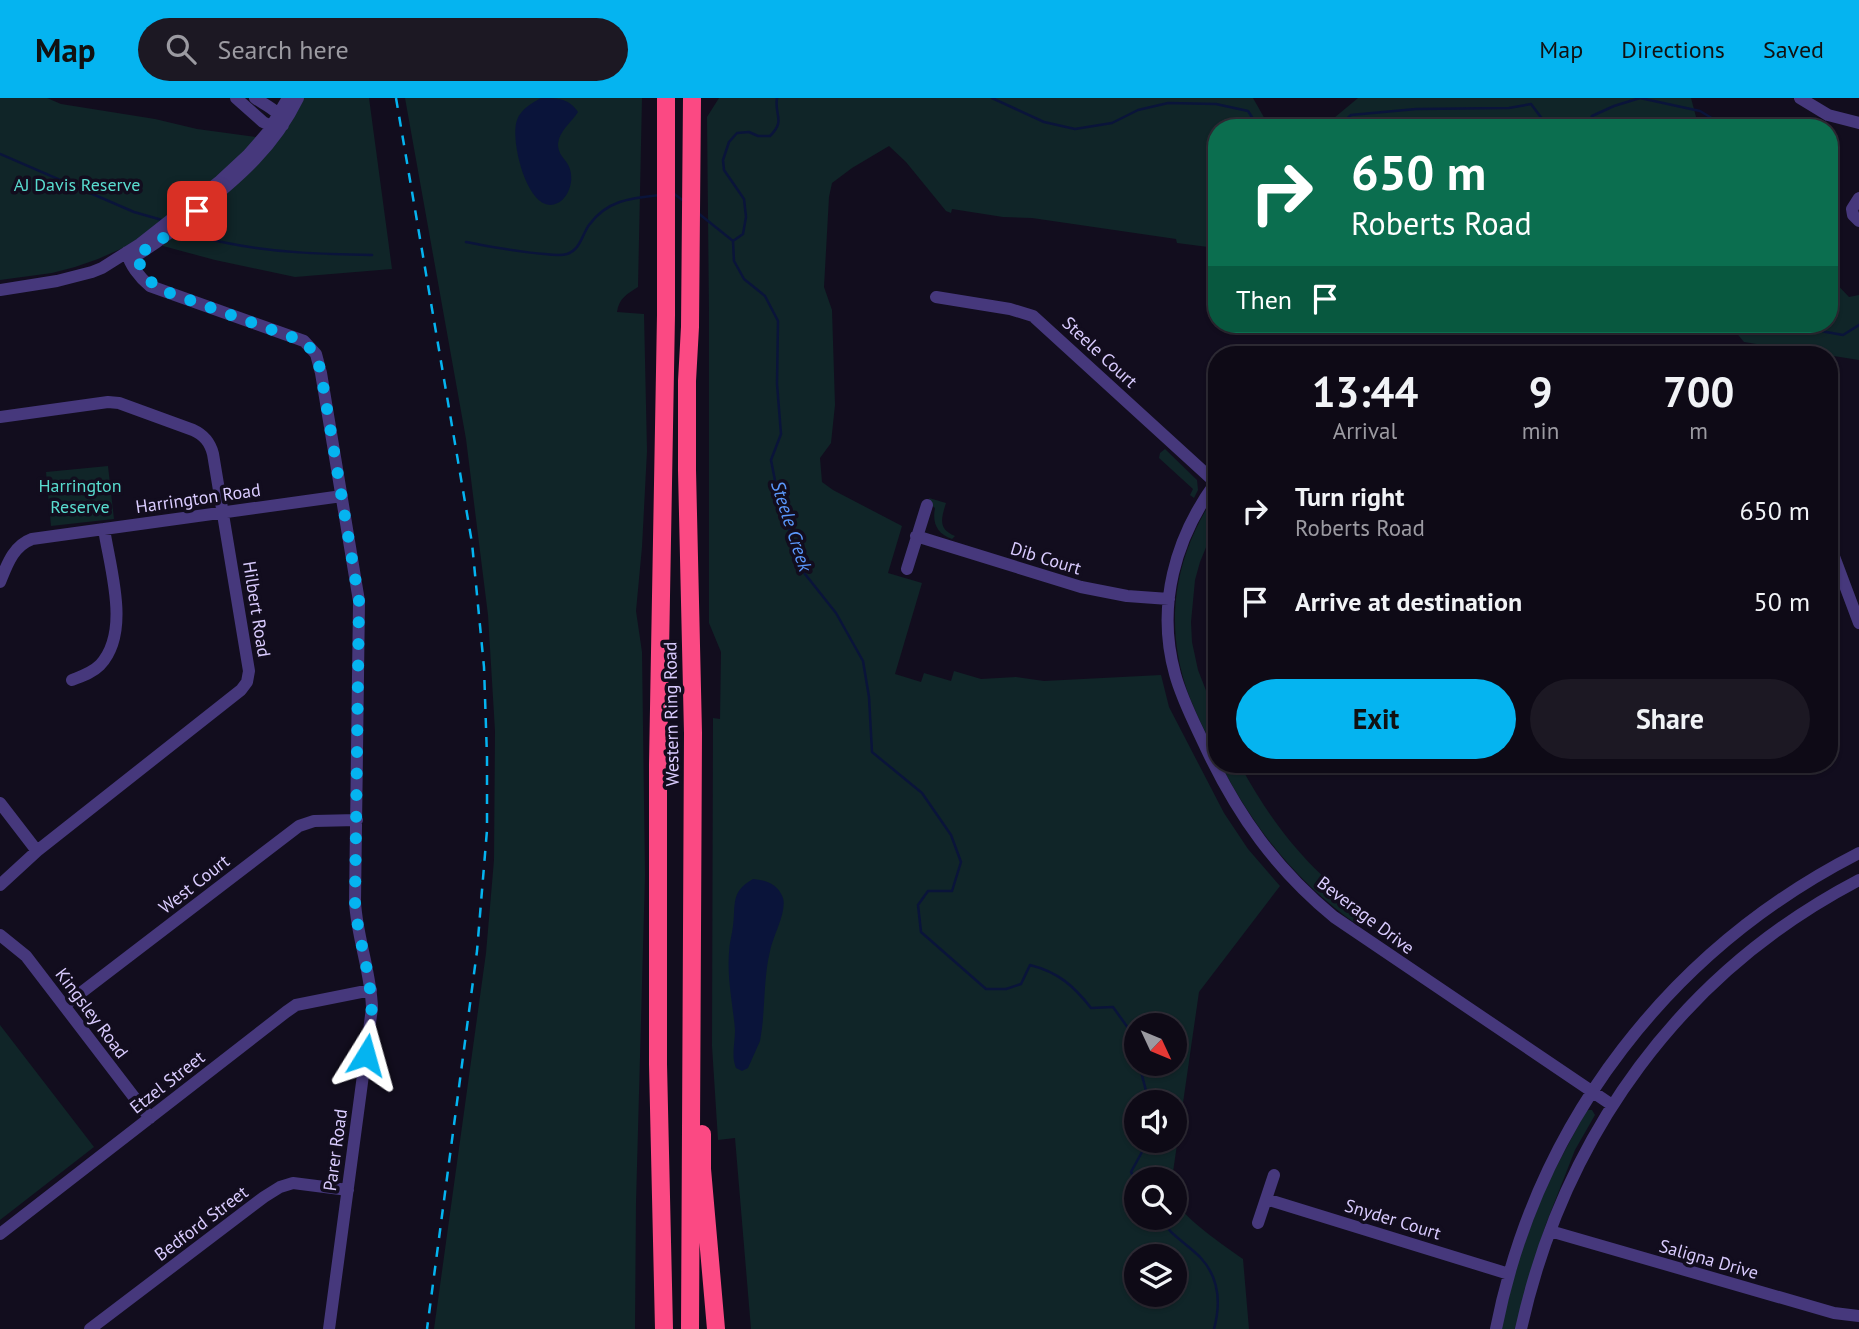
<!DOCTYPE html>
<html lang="en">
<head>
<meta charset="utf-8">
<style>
  :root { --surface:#0e0a16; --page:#1c1823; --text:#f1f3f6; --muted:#9b9aa1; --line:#2e2b35; --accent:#05b4f0 }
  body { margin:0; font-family:"PT Sans",sans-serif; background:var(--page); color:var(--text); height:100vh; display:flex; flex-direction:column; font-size:26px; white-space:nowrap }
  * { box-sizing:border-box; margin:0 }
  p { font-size:23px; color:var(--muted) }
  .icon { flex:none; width:38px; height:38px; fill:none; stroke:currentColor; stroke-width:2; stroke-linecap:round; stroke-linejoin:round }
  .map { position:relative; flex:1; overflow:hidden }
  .side { position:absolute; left:1208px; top:248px; width:630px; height:427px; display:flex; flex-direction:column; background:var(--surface); border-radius:28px; box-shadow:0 2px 5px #0004,0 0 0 2px var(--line) }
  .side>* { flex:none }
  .banner { position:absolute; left:1208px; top:21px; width:630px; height:214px; border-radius:28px; box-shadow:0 2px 5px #0004,0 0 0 2px var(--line); background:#0b6e4f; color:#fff; overflow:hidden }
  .needle { width:46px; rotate:134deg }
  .buttons { position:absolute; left:1124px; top:915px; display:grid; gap:14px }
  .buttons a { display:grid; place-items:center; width:63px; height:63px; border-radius:50%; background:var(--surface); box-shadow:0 2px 5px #0004,0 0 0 2px var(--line); font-size:35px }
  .pin { position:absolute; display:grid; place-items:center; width:60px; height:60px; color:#fff; margin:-30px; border-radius:14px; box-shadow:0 4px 10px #0006 }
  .me { position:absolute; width:77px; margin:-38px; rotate:8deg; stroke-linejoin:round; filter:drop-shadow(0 0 5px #0008) }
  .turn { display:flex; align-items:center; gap:24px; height:147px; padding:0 28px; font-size:32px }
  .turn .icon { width:91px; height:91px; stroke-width:2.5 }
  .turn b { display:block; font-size:49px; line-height:60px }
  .then { display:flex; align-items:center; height:66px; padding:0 28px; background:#0003; gap:14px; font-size:26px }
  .eta { display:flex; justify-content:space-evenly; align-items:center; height:119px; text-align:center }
  .eta b { font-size:42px; font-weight:800; line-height:49px }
  .primary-button { display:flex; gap:14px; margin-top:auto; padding:14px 28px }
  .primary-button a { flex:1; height:80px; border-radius:42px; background:var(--accent); color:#111; font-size:28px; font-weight:800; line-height:80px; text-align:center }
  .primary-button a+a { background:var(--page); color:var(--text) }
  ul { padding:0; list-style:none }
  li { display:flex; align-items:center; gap:21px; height:91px; padding:0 28px }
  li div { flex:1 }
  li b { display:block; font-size:26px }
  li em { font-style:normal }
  header { display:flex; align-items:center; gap:42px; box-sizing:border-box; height:98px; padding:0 35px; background:var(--accent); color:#111 }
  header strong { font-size:33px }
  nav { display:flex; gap:38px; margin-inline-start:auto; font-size:24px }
  .search { width:490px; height:63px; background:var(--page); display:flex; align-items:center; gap:18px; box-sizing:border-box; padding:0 24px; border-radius:38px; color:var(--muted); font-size:26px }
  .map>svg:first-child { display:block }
</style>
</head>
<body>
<header>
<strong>Map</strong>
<div class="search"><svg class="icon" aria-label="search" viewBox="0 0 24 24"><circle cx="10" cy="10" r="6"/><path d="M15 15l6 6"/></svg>Search here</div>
<nav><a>Map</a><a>Directions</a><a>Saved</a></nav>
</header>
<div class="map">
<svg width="1859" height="1231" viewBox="0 0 1859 1231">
  <rect width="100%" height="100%" fill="#120d1e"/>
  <path fill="#102528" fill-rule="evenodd" d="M0,0H47L61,6L155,21L197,31L277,42L303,0H369L392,171L295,179L215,162L163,148L162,142L125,149L98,161L75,169L52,175L0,182Z
    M405,0H642L638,189C627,196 619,200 617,214L644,216L647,353L642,449L636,513L642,554L645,777L636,1105L635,1231H434L486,855L494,762L495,633L488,517L466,341Z
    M719,0H1253L1270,30H1216V150L1177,145L1176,141L1032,120L1003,119L952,111L951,115L946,113L906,64L889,48L852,70L832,85L829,99L824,189L832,212L835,307L831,345L820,360L822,384L833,392L902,428L888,475L922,485L895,576L921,584L924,575L951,583L954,573L981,581L1016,579L1044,583L1161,577L1169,609L1224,715L1248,751L1280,788L1199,894L1172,1081L1136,1082V1120H1174V1100C1181,1119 1225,1148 1243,1161L1249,1231H751L735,1040L718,1042L712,948L713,620L720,621L721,554L709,525V213L707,19ZM1136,928H1174V966H1136ZM1136,1004H1174V1043H1136ZM1136,1158H1174V1197H1136Z
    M1358,0H1691L1699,30H1322Z
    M1829,178L1849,199L1859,197V262L1744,244L1729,226H1829Z
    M1165,351L1197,382L1198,392L1194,400L1190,397L1193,391L1159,360L1160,355Z
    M108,368L114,421L51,428L46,374Z
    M1216,396V425L1200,464L1195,482L1191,524L1192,544L1198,572L1216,618V656C1206,635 1195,614 1187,592C1163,522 1176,455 1216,396Z
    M929,400L946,405C941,421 938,431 955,438L952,441C937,436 932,425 935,410L930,406Z
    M1221,667H1240C1275,731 1311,775 1371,817L1364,828H1359C1298,786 1256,733 1221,667Z
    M0,927L94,1049L0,1122Z
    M1589,1012H1592L1595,1017L1575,1052L1546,1126L1527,1186L1516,1231H1500L1519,1160L1545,1090L1586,1013Z"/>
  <path fill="#0a143a" d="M541,0C557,0 569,0 578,14C571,25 559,33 558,46C558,55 563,59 567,65C574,75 572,91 564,100C561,104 555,107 550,107C525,106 510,40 517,22C521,11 532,5 541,0Z
    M753,781C766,782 778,786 783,800C787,814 773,838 770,853C764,878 765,905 762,930L760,943L748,970L742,973L736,970C731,958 735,946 735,932C733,907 727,881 729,855C729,846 732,837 733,828C736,806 730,794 753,781Z"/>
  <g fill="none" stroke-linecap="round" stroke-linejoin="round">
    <path stroke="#0a143a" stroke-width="2.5" d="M992,0L1044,24L1075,31L1112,25L1138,12L1168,5L1216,6L1248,13L1257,27L1256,30
      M1640,0L1700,13L1725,28V30
      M1337,30L1351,17L1416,11L1509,10L1531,6L1549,30
      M1588,30L1592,18L1614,8L1640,0
      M0,56L134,114L162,122
      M673,95L685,104
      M698,115L733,143L743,136L746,119L744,101L724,72L723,62L729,44L737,35L749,34L758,38H770C786,22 774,18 777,0
      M180,132C195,139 210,142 227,145C275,155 323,156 372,157
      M733,143L734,163L744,181L765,198L778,223L777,286L781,336L771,362L779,403L805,476L836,515L863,563L869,599L872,654L922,695L951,737L961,764L952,793H928L918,807L921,834L986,891H1006L1021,886L1030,867C1058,874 1074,888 1091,910L1113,909L1136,941
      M466,144C493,149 517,154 545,156C552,157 561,158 567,156C580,152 582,137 589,127C607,102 631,100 660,97
      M1809,226L1815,232L1843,237L1859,227
      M1139,966L1149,1004
      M1136,1082L1131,1074L1148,1043
      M1160,1120C1170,1137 1186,1145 1200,1159C1219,1179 1221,1205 1214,1231"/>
    <path stroke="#46387c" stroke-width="12" d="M236,0L263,24L271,28L283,27C281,13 266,8 255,0
      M1800,0L1828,17L1859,25
      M1859,100L1852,111L1853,117L1859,123
      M127,154C129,166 140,180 150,188L304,243L316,256L321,275L359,503L355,804C357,840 371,874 372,910L329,1231
      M137,157C159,144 179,128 198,112C240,78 274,49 298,0
      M0,192L57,183L92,174L102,170L140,146L220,83L248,57L268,34L288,0
      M936,199L1010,211L1033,218L1216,385
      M0,319L108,304L119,305L193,332C204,337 210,344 213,356L249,573L247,584L241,592L37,753L0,787
      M1216,384C1175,440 1156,508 1175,576C1182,602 1195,626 1206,650C1238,718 1276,771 1334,819L1612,1007
      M916,438L1081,489L1127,498L1169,501
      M1829,445L1859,525
      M907,471L927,407
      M0,484C7,467 13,448 32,441L342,398
      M72,582C82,578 92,575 100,567C131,534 110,471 104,431
      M0,705L37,753
      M0,837L26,858L150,1020
      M65,907L299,728L314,723L357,722
      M1266,1101L1509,1176
      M1258,1125L1274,1077
      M1550,1133L1834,1215L1859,1218
      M0,1136L286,914L296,907L371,892
      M90,1231L264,1099L280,1089L293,1085L348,1092
      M1496,1231C1537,1023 1671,851 1859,755
      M1521,1231C1564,1037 1681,875 1859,782"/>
    <path stroke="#fb4983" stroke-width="18" d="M702,1036V1071L716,1231
      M664,1231L658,966V667L666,217V0
      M690,1231L693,635L687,372V283L690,229L692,0"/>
    <path stroke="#05b4f0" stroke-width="2.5" stroke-dasharray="10 9" stroke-linecap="butt" d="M396,0L472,445L484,569L487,659V732L477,853L427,1231"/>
  </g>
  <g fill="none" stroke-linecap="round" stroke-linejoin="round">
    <path stroke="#05b4f0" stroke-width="12" stroke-dasharray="0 21.6" d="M197,113L158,144L135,158L149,182L159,191L303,243L316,256L321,275L359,503L355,804C357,837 369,869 371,902C373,920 369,938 366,957"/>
  </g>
  <g text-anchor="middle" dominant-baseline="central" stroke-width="7" stroke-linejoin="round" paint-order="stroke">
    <g font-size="18" fill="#59dccf" stroke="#120d1e">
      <text x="77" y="86">AJ Davis Reserve</text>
      <text x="80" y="387">Harrington<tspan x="80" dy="21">Reserve</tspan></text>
    </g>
    <g font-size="18" fill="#d9cbfe" stroke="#120d1e">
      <text transform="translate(1100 254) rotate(43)">Steele Court</text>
      <text transform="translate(198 400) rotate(-8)">Harrington Road</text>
      <text transform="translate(1046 460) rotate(17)">Dib Court</text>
      <text transform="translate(257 511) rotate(81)">Hilbert Road</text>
      <text transform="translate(671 616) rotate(-91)">Western Ring Road</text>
      <text transform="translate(194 786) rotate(-38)">West Court</text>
      <text transform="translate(1366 817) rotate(37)">Beverage Drive</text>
      <text transform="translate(92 915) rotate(53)">Kingsley Road</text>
      <text transform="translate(167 984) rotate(-38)">Etzel Street</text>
      <text transform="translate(335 1052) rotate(-82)">Parer Road</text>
      <text transform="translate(1393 1121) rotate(17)">Snyder Court</text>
      <text transform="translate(201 1125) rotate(-37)">Bedford Street</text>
      <text transform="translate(1709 1161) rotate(16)">Saligna Drive</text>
    </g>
    <g font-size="19" font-style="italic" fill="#5b98fc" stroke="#120d1e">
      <text transform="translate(792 428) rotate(72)">Steele Creek</text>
    </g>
  </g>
</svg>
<div class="buttons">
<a><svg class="needle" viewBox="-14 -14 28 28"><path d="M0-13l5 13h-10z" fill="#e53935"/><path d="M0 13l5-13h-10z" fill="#9b9aa1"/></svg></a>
<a><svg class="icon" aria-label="sound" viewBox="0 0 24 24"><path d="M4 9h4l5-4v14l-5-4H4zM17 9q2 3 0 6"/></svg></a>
<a><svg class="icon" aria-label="search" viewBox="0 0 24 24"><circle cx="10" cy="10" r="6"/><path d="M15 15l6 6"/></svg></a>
<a><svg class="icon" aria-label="layers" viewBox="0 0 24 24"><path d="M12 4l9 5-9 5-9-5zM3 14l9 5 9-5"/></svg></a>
</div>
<div class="pin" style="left:197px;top:113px;background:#d93025"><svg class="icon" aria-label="arrive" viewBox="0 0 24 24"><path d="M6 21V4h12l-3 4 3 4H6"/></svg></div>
<svg class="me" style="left:366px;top:957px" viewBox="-20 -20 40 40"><path d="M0-17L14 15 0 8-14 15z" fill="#05b4f0" stroke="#fff" stroke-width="4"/></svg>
<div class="banner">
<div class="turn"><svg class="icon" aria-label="right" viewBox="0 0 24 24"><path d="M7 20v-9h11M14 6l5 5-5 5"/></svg><div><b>650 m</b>Roberts Road</div></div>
<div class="then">Then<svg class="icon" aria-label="arrive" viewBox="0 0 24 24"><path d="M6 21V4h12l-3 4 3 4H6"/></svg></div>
</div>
<section class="side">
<div class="eta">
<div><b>13:44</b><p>Arrival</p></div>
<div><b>9</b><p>min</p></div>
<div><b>700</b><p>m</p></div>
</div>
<ul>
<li><svg class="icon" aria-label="right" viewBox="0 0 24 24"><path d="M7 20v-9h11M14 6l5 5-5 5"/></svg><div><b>Turn right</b><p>Roberts Road</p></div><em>650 m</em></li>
<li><svg class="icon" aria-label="arrive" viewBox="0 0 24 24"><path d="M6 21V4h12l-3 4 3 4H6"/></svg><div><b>Arrive at destination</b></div><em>50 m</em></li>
</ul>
<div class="primary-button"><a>Exit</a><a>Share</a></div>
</section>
</div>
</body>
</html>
